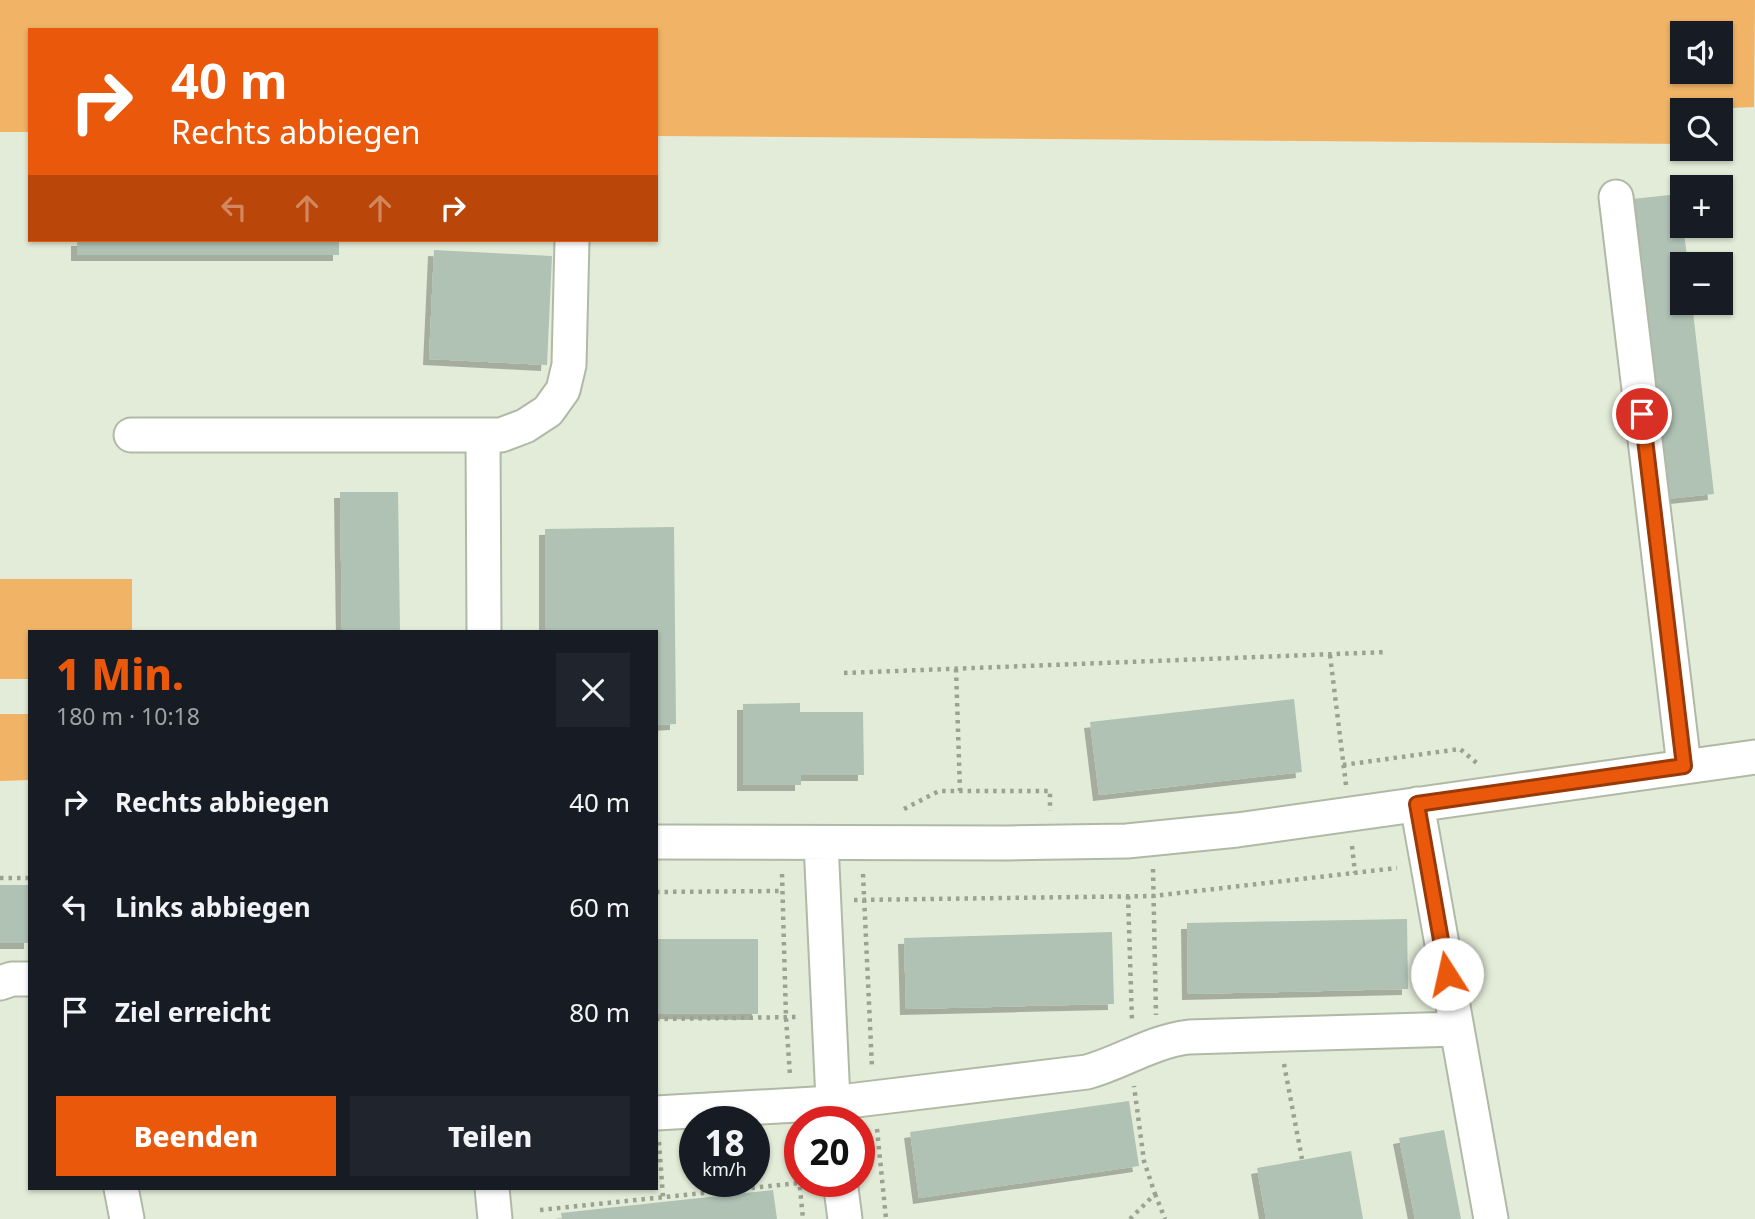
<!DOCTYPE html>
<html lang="de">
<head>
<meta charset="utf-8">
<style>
  :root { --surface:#171b24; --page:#20242c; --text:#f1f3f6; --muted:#9ea1a6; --accent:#ea580c }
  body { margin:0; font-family:"Noto Sans",sans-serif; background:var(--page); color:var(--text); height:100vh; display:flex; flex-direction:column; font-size:26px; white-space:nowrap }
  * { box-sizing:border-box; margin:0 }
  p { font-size:23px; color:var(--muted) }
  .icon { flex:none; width:38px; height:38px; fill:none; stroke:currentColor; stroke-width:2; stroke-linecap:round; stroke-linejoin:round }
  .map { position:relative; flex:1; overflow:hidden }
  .panel { position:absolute; left:28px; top:630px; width:630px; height:560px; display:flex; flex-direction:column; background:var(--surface); border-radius:0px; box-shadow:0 2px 5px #0004 }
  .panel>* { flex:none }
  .hud { position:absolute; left:28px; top:28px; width:630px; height:214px; border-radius:0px; box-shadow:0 2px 5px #0004; background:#ea580c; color:#fff; overflow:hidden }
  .tools { position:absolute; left:1670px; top:21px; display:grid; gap:14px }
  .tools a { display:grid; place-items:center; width:63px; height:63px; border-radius:0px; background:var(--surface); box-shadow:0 2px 5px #0004; font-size:35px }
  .speed { position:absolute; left:679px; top:1106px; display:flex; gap:14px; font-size:35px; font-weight:700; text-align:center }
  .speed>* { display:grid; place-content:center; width:91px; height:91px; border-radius:50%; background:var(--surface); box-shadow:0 2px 5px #0004; line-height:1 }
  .speed small { font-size:18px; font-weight:400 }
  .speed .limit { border:10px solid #d22; background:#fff; color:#111 }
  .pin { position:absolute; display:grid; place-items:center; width:60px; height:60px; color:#fff; margin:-30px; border:4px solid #fff; border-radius:50%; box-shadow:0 2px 7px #0007 }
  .me { position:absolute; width:77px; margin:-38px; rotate:350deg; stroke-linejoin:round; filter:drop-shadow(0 0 5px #0008) }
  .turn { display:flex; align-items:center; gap:24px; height:147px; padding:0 28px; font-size:32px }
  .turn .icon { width:91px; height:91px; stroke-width:2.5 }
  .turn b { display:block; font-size:49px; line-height:60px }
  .lanes { display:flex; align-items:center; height:66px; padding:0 28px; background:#0003; justify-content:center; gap:35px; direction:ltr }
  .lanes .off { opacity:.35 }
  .round { display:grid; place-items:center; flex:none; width:74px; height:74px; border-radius:0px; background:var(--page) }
  .head { display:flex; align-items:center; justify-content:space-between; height:119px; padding:0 28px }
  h1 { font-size:42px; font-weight:800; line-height:52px; color:var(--accent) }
  .action { display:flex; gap:14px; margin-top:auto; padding:14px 28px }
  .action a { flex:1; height:80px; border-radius:0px; background:var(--accent); color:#fff; font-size:28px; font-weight:800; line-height:80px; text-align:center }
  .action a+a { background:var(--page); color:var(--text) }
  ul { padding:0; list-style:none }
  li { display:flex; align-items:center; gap:21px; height:105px; padding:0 28px }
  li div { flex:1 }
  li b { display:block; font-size:26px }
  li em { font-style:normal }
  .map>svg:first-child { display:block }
</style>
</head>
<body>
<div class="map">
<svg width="1755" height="1219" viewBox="0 0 1755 1219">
  <defs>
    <filter id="shadow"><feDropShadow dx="-6" dy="6" stdDeviation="0" flood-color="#0004"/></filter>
  </defs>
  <rect width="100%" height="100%" fill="#e2ecd8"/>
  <path fill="#f1b466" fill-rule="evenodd" d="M0,0H1755L1754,107L1682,110V144L656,136V30H30V132H0ZM1682,33H1720V72H1682Z
    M0,579H132V632H30V679H0Z
    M0,714H30V780L0,781Z"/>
  <path fill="#afc2b4" filter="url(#shadow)" d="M1679,194L1688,264H1682V303H1692L1714,494L1657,500L1623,200Z
    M77,240H339V255H77Z
    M434,250L552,256L547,365L429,359Z
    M340,492H398L400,632H342Z
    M674,527L676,724L656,725V632H545V529Z
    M1294,699L1302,772L1099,795L1090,722Z
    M800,703V712H863L864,775H801V785H743V704Z
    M0,885H30V943H0Z
    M1407,919L1408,989L1188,994L1187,923Z
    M1112,932L1114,1004L906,1009L904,938Z
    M656,939H758V1014L656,1013Z
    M1129,1101L1139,1166L919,1198L910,1132Z
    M1444,1130L1461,1219H1415L1399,1138Z
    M1351,1151L1363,1219H1266L1257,1168Z
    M773,1190L777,1219H562L561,1213Z"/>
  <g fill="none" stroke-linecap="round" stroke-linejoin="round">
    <defs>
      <path id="minor" d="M1616,197L1684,766
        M131,435H501L525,426L548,411L563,390L569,365L572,240
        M483,435L484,632
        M1417,804L1491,1219
        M656,842L1008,843L1127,841L1237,830L1755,757
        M821,843L834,1122
        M0,983L12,979H30
        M656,1113L832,1103L1087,1072C1123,1062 1150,1042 1189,1037L1457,1029
        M840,1181L845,1219
        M121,1188L127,1219
        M492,1188L495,1219"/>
    </defs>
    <use href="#minor" stroke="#b0b9a5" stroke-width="37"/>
    <path stroke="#9ba293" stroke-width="4.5" stroke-dasharray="3.5 5" stroke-linecap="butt" d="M1330,655L1346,785
      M956,669L960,791
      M844,673L1387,652
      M1343,765L1460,749L1479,765
      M904,809L939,791H1050V811
      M1352,846L1355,873
      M1153,869L1156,1015
      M782,874L786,1018L790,1075
      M863,874L872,1068
      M0,878H30
      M656,892L782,891
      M1128,896L1132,1021
      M854,900L1153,896L1397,868
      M656,1019L799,1017
      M1284,1064L1302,1159
      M877,1129L886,1219
      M795,1136L803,1219
      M659,1142L663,1197
      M1155,1194L1165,1219
      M540,1210L799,1183
      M1130,1219L1155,1194L1144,1161L1134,1086"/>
    <use href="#minor" stroke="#fff" stroke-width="33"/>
  </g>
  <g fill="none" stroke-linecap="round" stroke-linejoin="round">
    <defs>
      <path id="route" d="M1447,974L1417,804L1684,766L1642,414"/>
    </defs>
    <use href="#route" stroke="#983908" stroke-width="18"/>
    <use href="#route" stroke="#ea580c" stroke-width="12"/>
  </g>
</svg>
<div class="tools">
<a><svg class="icon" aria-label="sound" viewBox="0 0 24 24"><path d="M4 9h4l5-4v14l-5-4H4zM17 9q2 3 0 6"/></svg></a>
<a><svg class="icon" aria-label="search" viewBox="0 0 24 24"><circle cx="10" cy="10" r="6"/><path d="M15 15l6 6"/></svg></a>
<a>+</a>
<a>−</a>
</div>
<div class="speed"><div>18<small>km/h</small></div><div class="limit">20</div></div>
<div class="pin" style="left:1642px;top:414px;background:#d93025"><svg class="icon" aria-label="arrive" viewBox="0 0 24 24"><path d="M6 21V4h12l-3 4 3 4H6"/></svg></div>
<svg class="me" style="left:1447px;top:974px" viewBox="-20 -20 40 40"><circle r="19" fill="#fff"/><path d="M0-13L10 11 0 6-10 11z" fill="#ea580c"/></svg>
<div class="hud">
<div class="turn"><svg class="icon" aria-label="right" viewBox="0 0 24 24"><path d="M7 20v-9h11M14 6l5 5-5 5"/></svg><div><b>40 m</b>Rechts abbiegen</div></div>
<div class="lanes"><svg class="icon off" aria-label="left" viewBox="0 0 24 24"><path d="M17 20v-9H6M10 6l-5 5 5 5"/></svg><svg class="icon off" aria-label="ahead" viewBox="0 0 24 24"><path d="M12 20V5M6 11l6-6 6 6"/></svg><svg class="icon off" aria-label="ahead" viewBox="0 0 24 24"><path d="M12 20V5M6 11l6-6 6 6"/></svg><svg class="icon" aria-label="right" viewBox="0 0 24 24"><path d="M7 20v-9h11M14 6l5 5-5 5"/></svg></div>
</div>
<section class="panel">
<div class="head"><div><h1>1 Min.</h1><p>180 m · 10:18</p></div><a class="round"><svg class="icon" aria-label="close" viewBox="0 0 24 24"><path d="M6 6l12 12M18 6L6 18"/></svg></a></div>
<ul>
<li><svg class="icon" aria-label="right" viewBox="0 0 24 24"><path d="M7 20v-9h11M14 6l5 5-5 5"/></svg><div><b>Rechts abbiegen</b></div><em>40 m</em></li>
<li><svg class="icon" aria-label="left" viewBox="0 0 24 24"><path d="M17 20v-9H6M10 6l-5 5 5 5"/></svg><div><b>Links abbiegen</b></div><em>60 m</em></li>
<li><svg class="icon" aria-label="arrive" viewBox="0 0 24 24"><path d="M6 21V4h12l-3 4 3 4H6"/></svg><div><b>Ziel erreicht</b></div><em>80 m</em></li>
</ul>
<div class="action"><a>Beenden</a><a>Teilen</a></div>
</section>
</div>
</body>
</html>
